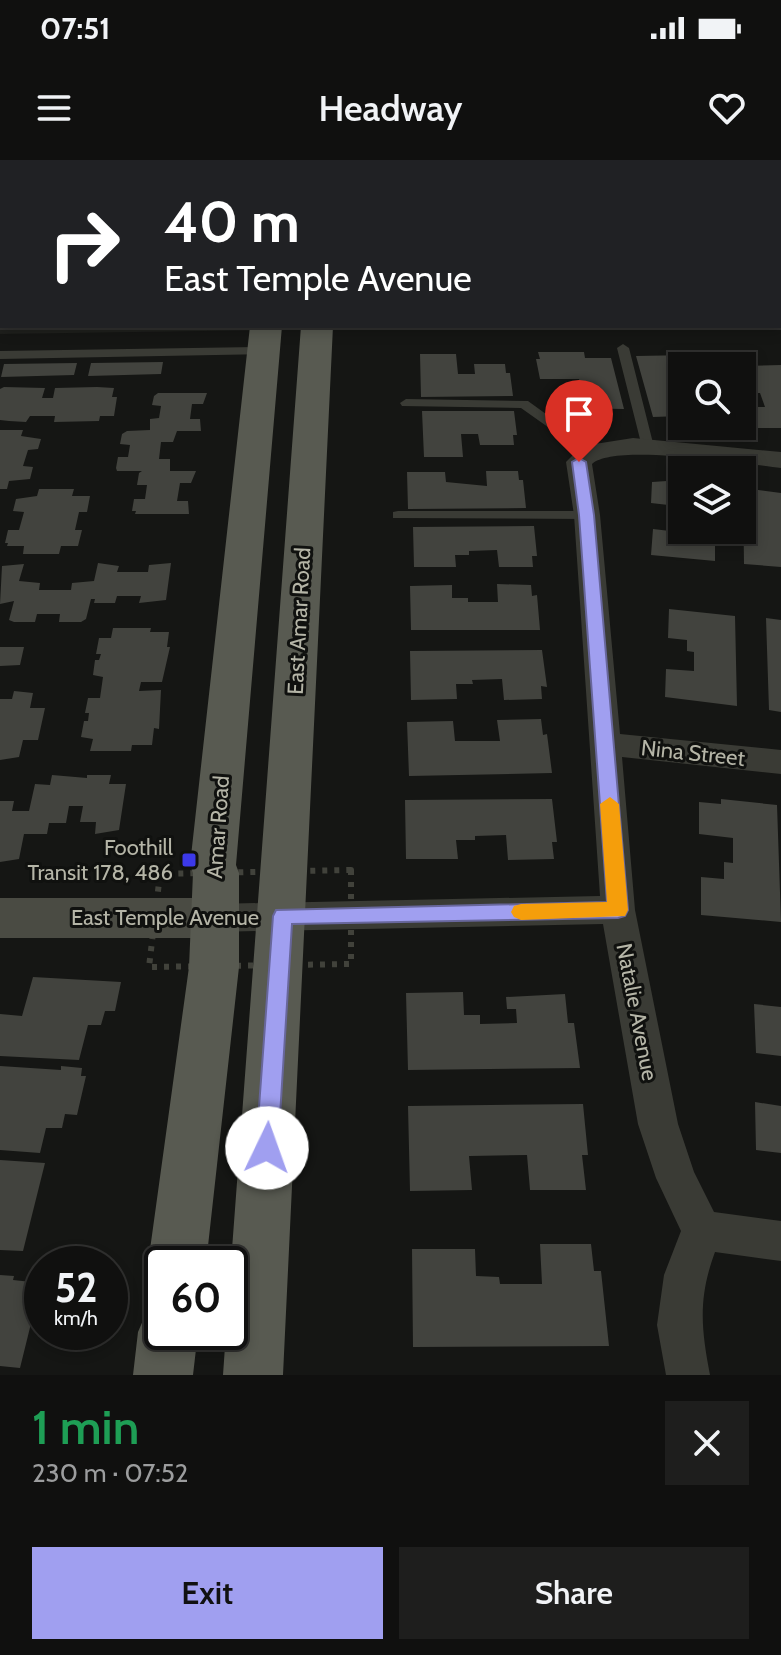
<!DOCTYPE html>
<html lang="en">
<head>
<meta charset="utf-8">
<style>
  :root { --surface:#10100f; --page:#1e1e1d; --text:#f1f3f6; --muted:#9c9d9e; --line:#30302f; --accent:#a09ff0 }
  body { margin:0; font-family:Cabin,sans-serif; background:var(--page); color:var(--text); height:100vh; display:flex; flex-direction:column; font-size:30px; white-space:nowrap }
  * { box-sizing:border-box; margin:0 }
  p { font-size:26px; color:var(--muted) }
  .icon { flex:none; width:44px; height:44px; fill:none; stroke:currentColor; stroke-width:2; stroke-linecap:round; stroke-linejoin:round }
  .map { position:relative; height:1215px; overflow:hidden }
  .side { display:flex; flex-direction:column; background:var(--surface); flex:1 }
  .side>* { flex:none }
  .hud { position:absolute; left:0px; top:0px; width:782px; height:168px; box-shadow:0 4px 12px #0003,0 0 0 2px var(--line); background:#202124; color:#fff; overflow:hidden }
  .fabs { position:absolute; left:668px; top:192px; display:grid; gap:16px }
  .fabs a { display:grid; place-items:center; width:88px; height:88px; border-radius:0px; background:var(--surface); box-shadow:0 4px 12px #0003,0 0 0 2px var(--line); font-size:40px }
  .speed { position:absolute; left:24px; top:1086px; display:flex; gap:16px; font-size:40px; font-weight:700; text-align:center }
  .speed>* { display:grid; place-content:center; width:104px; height:104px; border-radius:50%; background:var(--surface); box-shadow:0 4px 12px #0003,0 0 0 2px var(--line); line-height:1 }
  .speed small { font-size:20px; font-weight:400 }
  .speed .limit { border:4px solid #111; border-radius:12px; background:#fff; color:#111 }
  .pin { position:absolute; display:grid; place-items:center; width:68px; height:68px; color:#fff; margin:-82px -34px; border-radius:50% 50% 50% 0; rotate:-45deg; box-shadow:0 0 8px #0007 }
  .pin .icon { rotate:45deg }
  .me { position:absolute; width:88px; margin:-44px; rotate:3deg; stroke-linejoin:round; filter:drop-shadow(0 0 6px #0008) }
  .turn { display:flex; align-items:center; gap:28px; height:168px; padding:0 32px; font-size:36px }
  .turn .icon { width:104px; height:104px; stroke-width:2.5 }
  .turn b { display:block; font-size:56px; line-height:68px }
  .round { display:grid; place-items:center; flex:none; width:84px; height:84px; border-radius:0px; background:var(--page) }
  .overview { display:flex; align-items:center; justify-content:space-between; height:136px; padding:0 32px }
  h1 { font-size:48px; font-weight:600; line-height:60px; color:#1e9e55 }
  .primary-button { display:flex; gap:16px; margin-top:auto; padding:16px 32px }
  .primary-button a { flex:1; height:92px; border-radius:0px; background:var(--accent); color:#111; font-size:32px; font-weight:600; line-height:92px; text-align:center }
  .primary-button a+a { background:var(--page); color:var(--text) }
  .status { display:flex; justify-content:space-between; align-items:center; height:56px; padding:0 40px; background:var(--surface); direction:ltr }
  .status svg { height:22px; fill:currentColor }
  header { display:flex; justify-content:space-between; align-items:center; height:104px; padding:0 32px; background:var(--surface); font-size:36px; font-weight:600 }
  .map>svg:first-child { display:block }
</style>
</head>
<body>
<div class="status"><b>07:51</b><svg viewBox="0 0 49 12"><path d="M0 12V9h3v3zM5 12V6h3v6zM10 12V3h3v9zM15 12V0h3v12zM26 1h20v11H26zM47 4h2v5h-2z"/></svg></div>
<header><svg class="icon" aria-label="menu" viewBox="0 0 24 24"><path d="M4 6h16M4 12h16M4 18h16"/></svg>Headway<svg class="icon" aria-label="heart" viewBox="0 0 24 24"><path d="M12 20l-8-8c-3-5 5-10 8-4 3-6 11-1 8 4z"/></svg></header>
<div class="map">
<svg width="781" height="1215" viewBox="0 0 781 1215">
  <rect width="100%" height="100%" fill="#151614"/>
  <path fill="#1f201d" d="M0,0H282L2,2V166H266V170L0,174Z
    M327,0H781V160L780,2Z"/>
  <path fill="#42433e" d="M538,192H584L585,198H611L624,249L565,248L562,228H581L579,219H540L536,199H540Z
    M420,194H456L458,214H475L474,204H505L506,213H510L513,236L421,237Z
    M690,195L693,206H682V223H677L682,235V256L653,257L636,196Z
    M163,202L161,214L88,216L91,203Z
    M77,203L74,215L1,217L4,204Z
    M781,205V268H750L743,247H765L760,233H755L752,225L742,226V206Z
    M4,227L45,228L42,238H53L55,228L97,227L114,228L112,237H117L114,256H100L99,261L54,262L55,256H30L26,262L9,261L0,260V229Z
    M158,233H207L203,244H192L190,259H200L201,271H177L173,282H161L159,299H170V311H196L191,323H180L177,341H188L189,354H135L136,351H132L134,339H145L147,325H137L139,313L142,311H117L116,308L118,297H128L130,285L120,284L122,274L127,271L150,270V259L159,258L161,246L152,245L154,236Z
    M422,251H514L517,275H513L514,285H480L478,274H461L463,297H424Z
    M0,270H23L21,276L41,279L38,289L28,290L23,306L33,307L30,319L9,321L7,329H0Z
    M486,311H518L519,320H523L526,348L408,349L407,312H445L446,322L487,326Z
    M667,321L682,323V370H715V401L651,395L653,369L670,371L671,361H677V346L651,343L652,322Z
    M743,328L781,333V407L744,404Z
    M39,329H74L72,336H90L87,352H79L75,370H82L78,386H61L59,394H23L24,386H7L8,383H5L8,370H19L24,352L13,351L16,339L37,336Z
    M534,366L537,396H532L533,407H499L497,390L469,391V395H455L456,407H414L413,367Z
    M98,403L119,406L117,412H148L149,405L171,403L166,440L139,443L141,436H117L115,443H94L95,439H91L86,459L81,462H59L60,454H37L35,462H14L9,460L14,441L0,444L2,406L24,404L19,421L40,423L39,430H71L72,423L94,421Z
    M497,424L531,425L532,436L537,435L540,470H411L410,426L452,425V438H468V442H498Z
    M669,449L735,456L737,546L665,537L666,509L694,511V492L687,491V480L668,478Z
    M766,458L781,460V552L769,550Z
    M113,468H151L150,472H169L167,487H170L162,522H141L139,531L161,530L159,569L154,568L152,585H132L131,591H90L93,579L81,577L84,561H88L89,553H85L88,538H100L103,517L93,515L95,500H99L101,494H96L99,478H111Z
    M0,487H24L20,505L0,506Z
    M542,490L547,527L541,526L542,539L504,540L502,519L472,520L473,524H456L457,539L411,540L410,491Z
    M14,531L33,533L30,548H45L38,580H23L19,597L0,600V539H12Z
    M541,559L543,575L547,574L552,613L409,616L407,562L453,561L455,581H500L497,560Z
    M52,615L87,618V615H111L109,624H126L119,670L95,674L96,662H80L83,646H69L66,663H49L47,674H24L19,699L0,702V641H14L12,651H29L35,624L50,625Z
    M552,639L557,682H552L554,699L508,700L506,675L475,676V680H456L458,699H406L405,640Z
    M721,639L777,645L781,762L701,755V717L724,719V702L733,703V678L699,674V642L721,644Z
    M33,817L121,822L115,851H105L101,865H88L79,900L0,896V854L22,856Z
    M463,832L464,855H480V864L517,863L516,849H507L506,837L565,834L568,863H574L580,908L408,910L406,833Z
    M754,844L781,847V896L756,893Z
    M0,906L61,910V906L82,908L81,916H86L77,955L65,954L62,968H46L40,993L0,990Z
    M755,942L781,946V993L756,990Z
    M583,944L588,995H582L586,1030H530L527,995L469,996L472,1030L410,1031L408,946Z
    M0,1000L45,1003L23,1091L0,1090Z
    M540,1084H591L594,1111H601L609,1186L413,1187L412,1089H475L476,1116L499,1117L500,1124H542Z
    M0,1115L14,1116L13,1120L41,1123L20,1208L0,1206Z"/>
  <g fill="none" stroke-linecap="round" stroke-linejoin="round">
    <path stroke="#41423b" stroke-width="6" stroke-dasharray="5 7" stroke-linecap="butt" d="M351,710V804L149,807L160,714Z"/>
    <path fill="#3a3b35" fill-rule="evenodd" d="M102,0H112V2H102Z
      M219,0H229V2H219Z
      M401,0H411V2H401Z
      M634,0H644V2H634Z
      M662,0H773L774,2H661Z
      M780,28H781V37H780Z
      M780,50H781V56H780Z
      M0,68H2V74H0Z
      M780,84H781V90H780Z
      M780,150H781V156H780Z
      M623,184L629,188L654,287L653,290L648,291L642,287L617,188Z
      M264,187L270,191L268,194L0,199V191Z
      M406,239L528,241L597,291L591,295L586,294L521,248L402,246L400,243Z
      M398,351H587L594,355L587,359L393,358V352Z"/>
    <path fill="#3a3b35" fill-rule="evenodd" d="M633,278L781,292V308C746,304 614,283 592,304L600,355L620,574L781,590V614L622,597L635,750L678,964L694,1012L714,1052L781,1061V1101L715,1092C698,1138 701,1168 710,1215H666L657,1165L664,1115L681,1071L656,1018L638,964L603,764L213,772L201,768L195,758L201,748L213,744L600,736L574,355L566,302L582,286Z"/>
    <path fill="#4a4b43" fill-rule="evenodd" d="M0,738H213L230,744L237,758L230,772L213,778H0Z"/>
    <path fill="#585a51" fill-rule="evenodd" d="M268,0H296V2H268Z
      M313,0H341V2H313Z
      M250,166H282L236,705L239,713V807L206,1104H162V1126L157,1124L148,1104L189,807L193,713L190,705Z
      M301,166H333L283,1215H223L226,1172H230V1116Z
      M162,1145V1172H198L193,1215H133L138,1172L147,1151Z"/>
  </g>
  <path fill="#a09ff0" stroke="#68679c" stroke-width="2" d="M579,298L586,302L594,355L628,750L625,756L618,758L292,764L278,988L275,995L267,998L259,995L256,988L273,756L276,750L607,742L579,355L572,302Z"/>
  <path fill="#f59e0b" d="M610,637L619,644L628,750L625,756L521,760L514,757L511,752L514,746L521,744L607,742L600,644Z"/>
  <rect fill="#3c39e9" stroke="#10110f" stroke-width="3" x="181" y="692" width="16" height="16" rx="4"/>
  <g text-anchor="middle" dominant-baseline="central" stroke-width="6" stroke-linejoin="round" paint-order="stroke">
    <g font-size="22" fill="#b5b5a7" stroke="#10110f">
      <text transform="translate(299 461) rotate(-87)">East Amar Road</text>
      <text transform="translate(693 593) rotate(6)">Nina Street</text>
      <text transform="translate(218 667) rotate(-86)">Amar Road</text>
      <text x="165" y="757">East Temple Avenue</text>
      <text transform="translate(637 852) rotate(79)">Natalie Avenue</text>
    </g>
    <g font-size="22" fill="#b5b5a7" stroke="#10110f" text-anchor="end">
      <text x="173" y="687">Foothill<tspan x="173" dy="25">Transit 178, 486</tspan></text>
    </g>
  </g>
</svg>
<div class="fabs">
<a><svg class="icon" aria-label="search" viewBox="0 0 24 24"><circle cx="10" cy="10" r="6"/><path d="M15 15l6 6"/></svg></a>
<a><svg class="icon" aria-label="layers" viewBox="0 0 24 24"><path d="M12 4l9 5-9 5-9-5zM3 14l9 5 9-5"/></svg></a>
</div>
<div class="speed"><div>52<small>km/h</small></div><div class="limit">60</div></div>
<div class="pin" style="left:579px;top:302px;background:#d93025"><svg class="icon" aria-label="arrive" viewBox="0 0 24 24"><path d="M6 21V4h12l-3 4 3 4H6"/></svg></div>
<svg class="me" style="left:267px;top:988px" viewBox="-20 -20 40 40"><circle r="19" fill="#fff"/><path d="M0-13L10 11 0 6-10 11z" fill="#a09ff0"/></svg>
<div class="hud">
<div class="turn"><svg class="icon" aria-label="right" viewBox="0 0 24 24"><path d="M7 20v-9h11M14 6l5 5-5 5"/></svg><div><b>40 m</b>East Temple Avenue</div></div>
</div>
</div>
<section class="side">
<div class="overview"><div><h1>1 min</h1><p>230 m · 07:52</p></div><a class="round"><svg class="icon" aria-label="close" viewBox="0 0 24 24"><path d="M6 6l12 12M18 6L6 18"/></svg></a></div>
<div class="primary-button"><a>Exit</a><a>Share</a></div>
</section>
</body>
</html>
